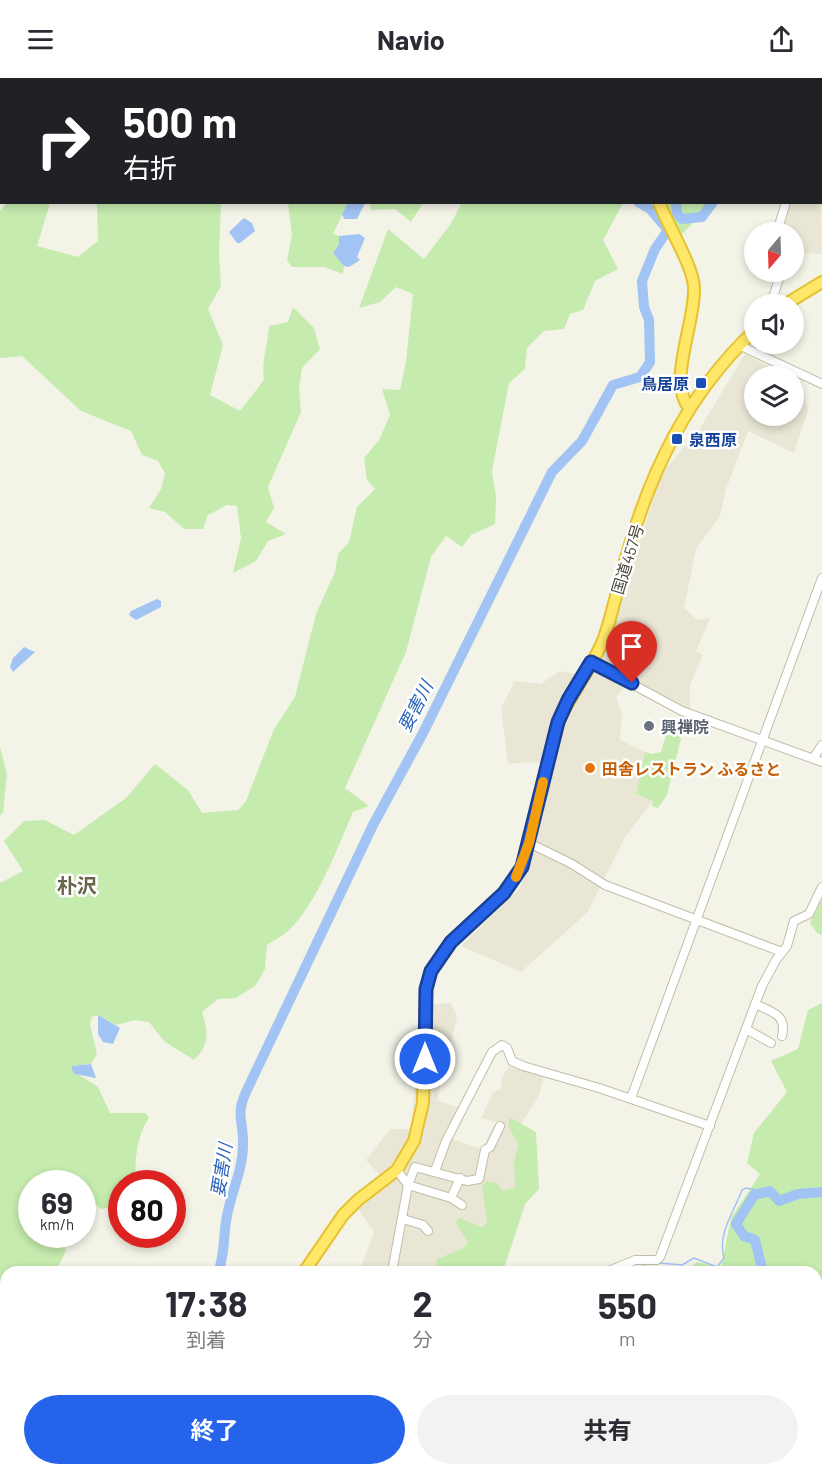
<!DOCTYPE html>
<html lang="ja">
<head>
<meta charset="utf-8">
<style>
  :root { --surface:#fff; --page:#f2f2f3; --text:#2b2b33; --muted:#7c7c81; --accent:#2563eb }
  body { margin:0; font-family:Barlow,"Noto Sans JP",sans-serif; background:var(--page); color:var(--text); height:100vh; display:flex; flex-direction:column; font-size:22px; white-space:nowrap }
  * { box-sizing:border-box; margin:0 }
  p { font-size:20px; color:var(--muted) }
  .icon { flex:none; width:33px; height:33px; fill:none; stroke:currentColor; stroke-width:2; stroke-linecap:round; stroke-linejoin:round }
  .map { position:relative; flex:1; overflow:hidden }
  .details { position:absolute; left:0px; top:1188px; width:822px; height:210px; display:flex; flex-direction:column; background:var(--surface); border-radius:18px 18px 0 0; box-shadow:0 3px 9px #0003 }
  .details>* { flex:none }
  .top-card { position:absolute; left:0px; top:0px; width:822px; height:126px; box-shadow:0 3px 9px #0003; background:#202124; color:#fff; overflow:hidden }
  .needle { width:39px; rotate:199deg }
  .buttons { position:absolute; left:744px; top:144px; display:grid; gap:12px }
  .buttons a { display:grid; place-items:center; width:60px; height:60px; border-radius:50%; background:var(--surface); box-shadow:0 3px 9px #0003; font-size:30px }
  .speed { position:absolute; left:18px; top:1092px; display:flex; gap:12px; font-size:30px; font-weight:700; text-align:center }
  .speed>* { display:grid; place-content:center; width:78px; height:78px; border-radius:50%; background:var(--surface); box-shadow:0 3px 9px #0003; line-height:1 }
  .speed small { font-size:15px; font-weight:400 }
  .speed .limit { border:9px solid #d22; background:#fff; color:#111 }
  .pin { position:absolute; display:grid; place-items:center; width:51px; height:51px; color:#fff; margin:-62px -26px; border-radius:50% 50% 50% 0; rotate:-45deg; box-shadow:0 0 6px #0007 }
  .pin .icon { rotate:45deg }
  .me { position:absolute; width:66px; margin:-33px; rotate:0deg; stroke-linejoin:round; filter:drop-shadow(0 0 4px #0008) }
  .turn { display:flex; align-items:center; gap:21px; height:126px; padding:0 24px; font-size:27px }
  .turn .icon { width:78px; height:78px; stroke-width:2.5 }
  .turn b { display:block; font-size:42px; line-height:51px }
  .eta { display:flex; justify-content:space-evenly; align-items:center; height:102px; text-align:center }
  .eta b { font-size:36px; font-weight:700; line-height:42px }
  .action { display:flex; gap:12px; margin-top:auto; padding:12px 24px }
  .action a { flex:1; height:69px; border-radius:36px; background:var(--accent); color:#fff; font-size:24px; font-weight:700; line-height:69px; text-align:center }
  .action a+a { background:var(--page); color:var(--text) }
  header { display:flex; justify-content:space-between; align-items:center; height:78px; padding:0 24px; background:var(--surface); font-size:27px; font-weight:700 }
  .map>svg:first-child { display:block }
</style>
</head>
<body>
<header><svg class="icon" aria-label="menu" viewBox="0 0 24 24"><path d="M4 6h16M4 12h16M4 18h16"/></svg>Navio<svg class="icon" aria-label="share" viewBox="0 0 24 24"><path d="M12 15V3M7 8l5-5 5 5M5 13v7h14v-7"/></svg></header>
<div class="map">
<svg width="822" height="1398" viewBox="0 0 822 1398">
  <rect width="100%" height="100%" fill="#f4f3e7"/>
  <path fill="#e9e6d5" d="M820,46L822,176L794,175V154H775L784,125L820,124Z
    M745,276L790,298H754V338H794V300L802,304L808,333L794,375L748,353L726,411L720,438L696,471L684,530L697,542L710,540L696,573L703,577L690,607V631L627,606L616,619L622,635L620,662L645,674L636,716L653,723L625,759L587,835L521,894L461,868L520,810L534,773L553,686L529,684L508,686L501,630L515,603L541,606L559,593L577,596L587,601L610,559L661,396L699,352Z
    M451,925L457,939L437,1022L459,1030L452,1061L482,1071L496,1044L481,1040L493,1014L501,1011L502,999L512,983L544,997L539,1018L521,1046L509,1040V1050L518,1066L514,1083L515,1109L502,1113L482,1109L487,1144L464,1157L468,1163L463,1170L437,1181L435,1194H359L374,1154L358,1130L387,1105L366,1082L390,1051H411L422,927Z
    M371,1392H446L445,1398H369Z"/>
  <path fill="#c5ebae" d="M0,0H74L2,2L0,81Z
    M318,0H629V1L317,2Z
    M766,0H822V46L820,2Z
    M216,125L221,127L219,176L221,208L208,231L223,267L210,317L240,333L264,302C261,283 268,267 269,248L288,244L293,229L314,250L320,271L302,290L299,311L301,334L268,409L274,430L266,444L286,456L268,463L256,483L233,495L241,460L237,428L227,427L208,437L203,451H184L165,434L149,430L161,411L165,396L158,383L142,377L131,353L81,333L22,278L0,280V133L7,125H50L37,168L78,179L98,163L97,125Z
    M288,125H348L333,156L339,158V166L333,175L344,188L343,196L324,189H292L287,182L292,157Z
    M370,125L371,124L423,125L411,144L395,131L371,132Z
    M462,125H623L603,162L618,191L595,203L583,232L570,236L564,251L544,253L527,270L525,291L509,305L492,393L496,419L495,446L471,457L462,469L446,458L431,479L406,574L345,710L369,728L353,734C339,767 316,827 289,852C283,858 274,862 267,867L265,891L256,907L236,920L218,921L202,934C208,954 210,967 194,982L165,964L149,944L135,942L116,947L98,937L92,939L90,946L97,976L91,986L72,988V992L98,1009L110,1035H146L149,1040C137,1056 134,1085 136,1105L122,1106L121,1128L101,1131L93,1124L83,1132L82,1106H32V1156L70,1157L63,1165L66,1172L56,1194H6V1209L0,1207V805L23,793L4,763L24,743L45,742L74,757L126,720L155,686L188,712L202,735L238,732L246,723L274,651L295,619L316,536L335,494L338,476L349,464L357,429L375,411L367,402L364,380L379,362L390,337L382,311L400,312L406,284L413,216L396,209L380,224L359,230L388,151L424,181L450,147Z
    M664,125H713L681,157Z
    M671,641L678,644L677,653L681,660L667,717L658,730L652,728L653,723L636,716L645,674L652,676L661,674Z
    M0,669L7,696L3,735L0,737Z
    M822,821V857L817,855L810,845Z
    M822,925V1199L816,1225V1194H684L697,1184L721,1189L731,1140L760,1096L747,1085L754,1055L787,1014L771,983L798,971L808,932Z
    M509,1039L536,1054L539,1111L525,1126L503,1194H435L437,1181L463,1170L468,1164L456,1145L459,1140L481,1149L487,1144L482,1109L486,1103L497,1105L502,1113L515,1109L514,1083L518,1066L509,1050Z
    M0,1268H6V1392H124L122,1398H0Z
    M816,1315L822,1320V1363L816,1377Z
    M600,1392H812L811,1398H598Z"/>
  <path fill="#a1c4f4" d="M348,125H365L357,141H344L342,136Z
    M244,140L252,145L255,153L240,165H237L229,154Z
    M359,156L365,160L357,179L360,182L349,189L344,188L333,175L339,166V158Z
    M157,521L161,523V529L136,542L129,537L131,533Z
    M24,569L35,574L13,594L10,589L13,580Z
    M98,937L120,950L113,966L103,964L98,956Z
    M91,986L96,1000L75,996L72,992V988Z"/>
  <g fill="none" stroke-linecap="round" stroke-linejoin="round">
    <path stroke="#a1c4f4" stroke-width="1.5" d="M659,1185L682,1187L694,1180L717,1189L724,1180C717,1156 734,1134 742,1112L746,1110L766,1114
      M641,1194L646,1184
      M578,1398L579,1392"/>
    <path stroke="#a1c4f4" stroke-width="10" d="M800,2L801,0
      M676,124L677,136L682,141L702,139L713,124
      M218,1194C225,1177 223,1162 226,1144C229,1118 243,1094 243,1067C244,1044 235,1038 246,1014L373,747L423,655L552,394L582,363L613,307L640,299L650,284L649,242L644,229L642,203L655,171L668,152L650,131L638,124
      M763,1194L755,1162L744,1158L736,1146L754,1117L770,1113L779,1123L798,1116L822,1114
      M670,1392L676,1398
      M109,1398L114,1392"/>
    <defs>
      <path id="minor" d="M417,2V0
        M820,53H822
        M820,86L822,83
        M820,113H822
        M777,154L786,124
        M771,226L781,194
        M739,267L822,306
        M591,584L682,633L822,684
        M814,679L822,667
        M529,765L572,786L605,807L782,874
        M755,926C772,934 787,936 782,958
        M746,951L771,965
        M631,1020L822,500
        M397,1092L408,1107L451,1120L462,1127
        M435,1093L446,1063L492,974L502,967L507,970L512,983L523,988L599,1010L710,1048
        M451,1120L460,1100
        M403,1141L423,1147L428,1153
        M392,1194L408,1107L415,1089L467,1103L479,1101L485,1072L490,1069L500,1048
        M606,1194L635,1182H657L660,1179L762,908L776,882L787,868L794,843L809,836L822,809
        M375,1398L377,1392
        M437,1398V1392
        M442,1398L445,1392"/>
      <path id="highway" d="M656,0L657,2
        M659,124C667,146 693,188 694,209C696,244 667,302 689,330
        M786,226L822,204
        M304,1194L343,1137L358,1122L397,1092L414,1063L423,1025L426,911L431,893L451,864L504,815L522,789L558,644C571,615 592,590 604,560C613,534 618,507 626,480C650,394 688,315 754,253
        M0,1261H6"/>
    </defs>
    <use href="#minor" stroke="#c1bda9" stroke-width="10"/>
    <use href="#highway" stroke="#e5c231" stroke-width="14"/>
    <use href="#minor" stroke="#fff" stroke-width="8"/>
    <use href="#highway" stroke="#ffe768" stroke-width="10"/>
  </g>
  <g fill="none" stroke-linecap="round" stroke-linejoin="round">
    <defs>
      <path id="route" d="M425,981L426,911L431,893L451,864L504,815L522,789L558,644L568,622L591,584L632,605"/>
    </defs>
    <use href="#route" stroke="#184099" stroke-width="15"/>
    <use href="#route" stroke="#2563eb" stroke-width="10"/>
    <path stroke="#f59e0b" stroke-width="10" d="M516,799L529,765L543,704"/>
  </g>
  <g fill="#1a4fb4" stroke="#fff" stroke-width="2">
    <rect x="695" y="299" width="12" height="12" rx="3"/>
    <rect x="671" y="355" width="12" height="12" rx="3"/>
  </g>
  <circle fill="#6b7280" stroke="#fff" stroke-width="2" cx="649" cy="648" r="6"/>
  <circle fill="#e8710a" stroke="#fff" stroke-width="2" cx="590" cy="690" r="6"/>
  <g text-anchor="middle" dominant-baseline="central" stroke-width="5" stroke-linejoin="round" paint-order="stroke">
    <g font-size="16" font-weight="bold" fill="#164399" stroke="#fff" text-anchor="end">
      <text x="689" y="305">鳥居原</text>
      <text x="689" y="361" text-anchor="start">泉西原</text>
    </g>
    <g font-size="16" fill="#484436" stroke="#fff">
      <text transform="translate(627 481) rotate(-73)">国道457号</text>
    </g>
    <g font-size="16" font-weight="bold" fill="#5b616d" stroke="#fff" text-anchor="start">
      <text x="661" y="648">興禅院</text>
    </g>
    <g font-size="16" font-weight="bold" fill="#c56008" stroke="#fff" text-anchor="start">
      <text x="602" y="690">田舎レストラン ふるさと</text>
    </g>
    <g font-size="18" font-style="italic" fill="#2964ba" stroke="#fff">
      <text transform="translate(415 628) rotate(-63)">要害川</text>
      <text transform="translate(221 1092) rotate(-81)">要害川</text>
    </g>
    <g font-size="20" font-weight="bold" fill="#6b644c" stroke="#fff">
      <text x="77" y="807">朴沢</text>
    </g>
  </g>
</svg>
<div class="buttons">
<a><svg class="needle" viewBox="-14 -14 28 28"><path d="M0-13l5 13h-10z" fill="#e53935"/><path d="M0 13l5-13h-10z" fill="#7c7c81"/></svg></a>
<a><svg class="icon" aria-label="sound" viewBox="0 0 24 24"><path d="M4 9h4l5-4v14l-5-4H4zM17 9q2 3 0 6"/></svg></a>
<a><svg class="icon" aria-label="layers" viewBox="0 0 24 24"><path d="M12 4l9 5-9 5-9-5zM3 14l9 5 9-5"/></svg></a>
</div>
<div class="speed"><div>69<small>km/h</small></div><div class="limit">80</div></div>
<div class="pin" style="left:632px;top:605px;background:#d93025"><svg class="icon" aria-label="arrive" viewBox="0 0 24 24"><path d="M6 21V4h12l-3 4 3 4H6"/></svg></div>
<svg class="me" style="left:425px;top:981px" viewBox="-20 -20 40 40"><circle r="17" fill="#2563eb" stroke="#fff" stroke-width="3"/><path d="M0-11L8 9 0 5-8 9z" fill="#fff"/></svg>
<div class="top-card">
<div class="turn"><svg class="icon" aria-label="right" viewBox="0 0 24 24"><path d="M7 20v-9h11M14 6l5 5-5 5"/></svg><div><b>500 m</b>右折</div></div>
</div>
<section class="details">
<div class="eta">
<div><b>17:38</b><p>到着</p></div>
<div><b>2</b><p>分</p></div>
<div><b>550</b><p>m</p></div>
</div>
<div class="action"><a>終了</a><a>共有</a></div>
</section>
</div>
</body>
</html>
